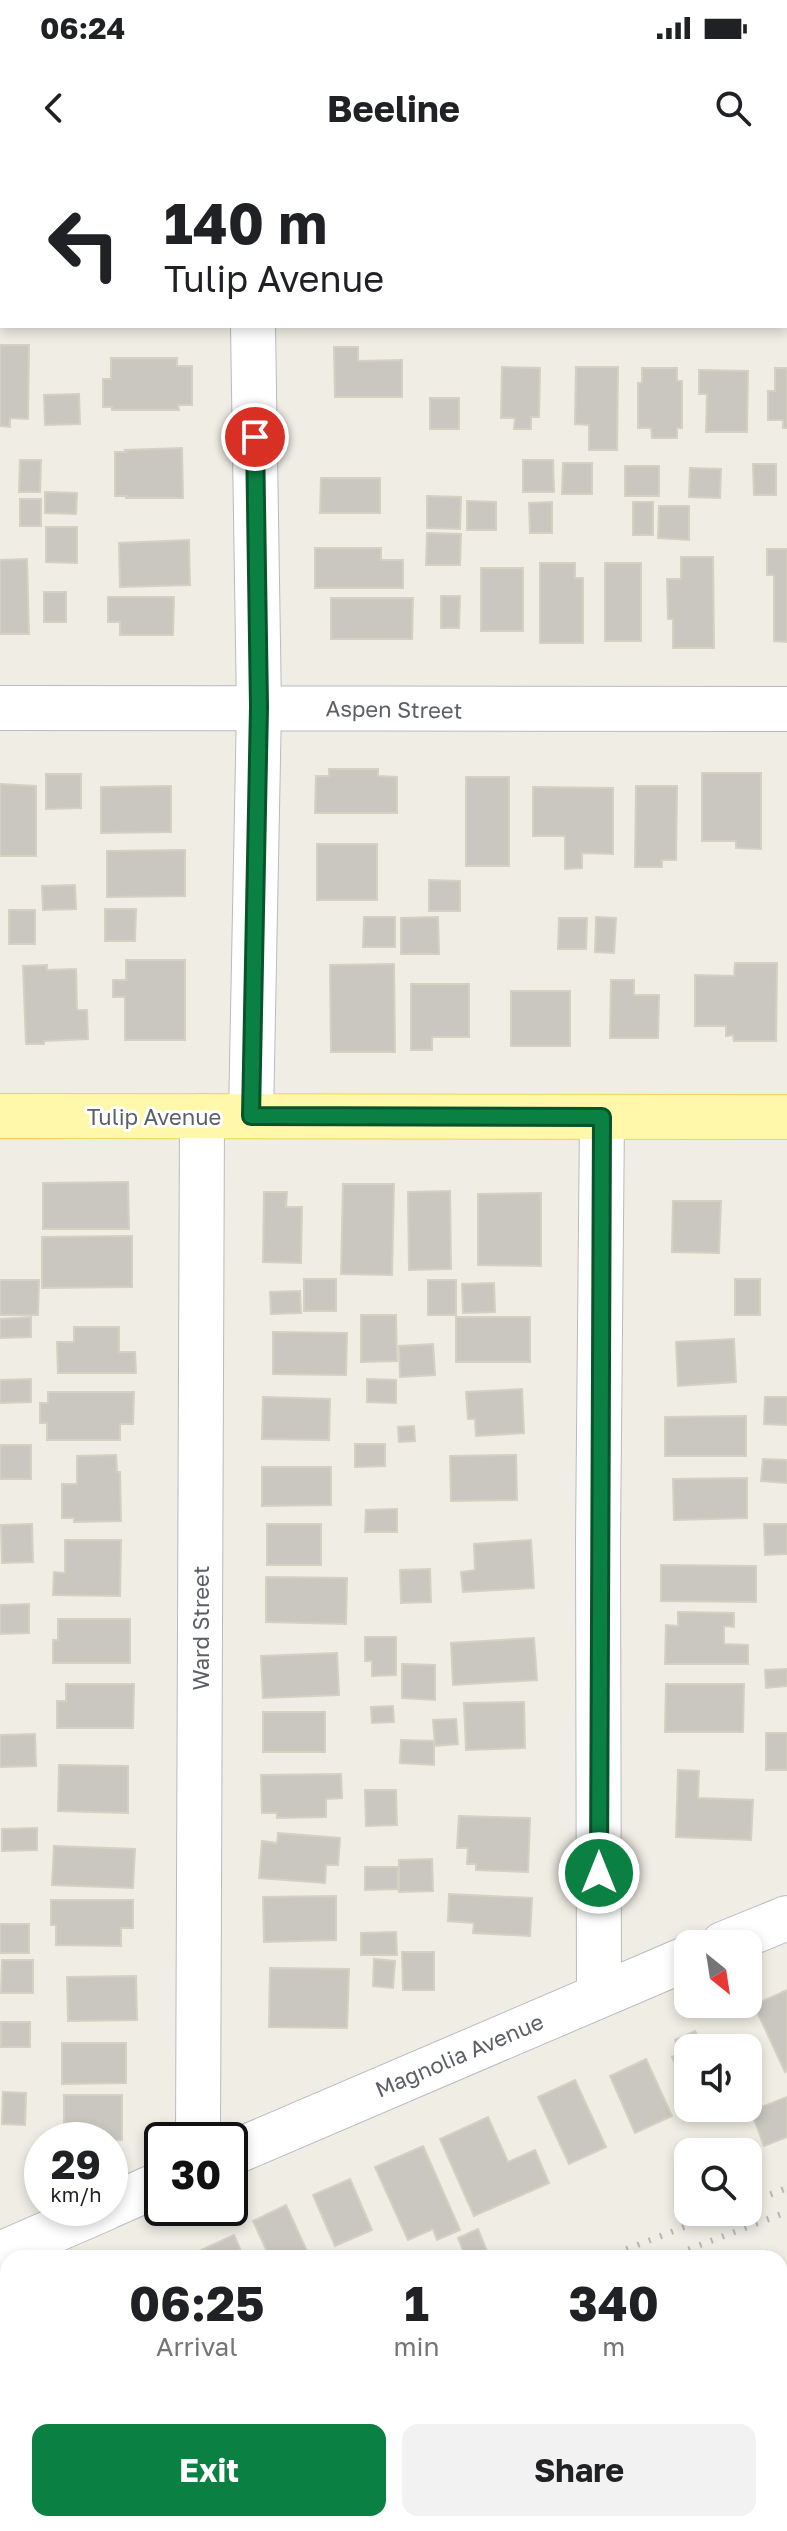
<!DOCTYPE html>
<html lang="en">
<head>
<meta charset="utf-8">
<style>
  :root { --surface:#fff; --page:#f2f2f2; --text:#202124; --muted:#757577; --accent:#0b8043 }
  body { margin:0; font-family:"Golos Text",sans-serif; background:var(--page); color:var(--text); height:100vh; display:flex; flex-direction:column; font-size:30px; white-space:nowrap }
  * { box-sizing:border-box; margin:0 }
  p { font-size:26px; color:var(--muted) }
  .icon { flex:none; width:44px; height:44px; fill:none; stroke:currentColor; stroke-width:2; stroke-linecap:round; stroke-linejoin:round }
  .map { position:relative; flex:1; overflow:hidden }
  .sheet { position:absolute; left:0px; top:2090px; width:788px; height:282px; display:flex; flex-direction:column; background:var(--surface); border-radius:24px 24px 0 0; box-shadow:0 4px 12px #0003 }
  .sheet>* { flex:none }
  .guide { position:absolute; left:0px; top:0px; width:788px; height:168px; box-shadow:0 4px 12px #0003; background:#fff; color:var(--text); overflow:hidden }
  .needle { width:52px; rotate:150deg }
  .tools { position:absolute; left:674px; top:1770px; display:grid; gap:16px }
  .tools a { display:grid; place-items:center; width:88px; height:88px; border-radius:16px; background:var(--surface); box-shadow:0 4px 12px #0003; font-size:40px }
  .speed { position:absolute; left:24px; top:1962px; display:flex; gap:16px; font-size:40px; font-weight:700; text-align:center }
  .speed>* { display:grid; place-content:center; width:104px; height:104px; border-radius:50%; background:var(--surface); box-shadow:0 4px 12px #0003; line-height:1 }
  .speed small { font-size:20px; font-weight:400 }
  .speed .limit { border:4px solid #111; border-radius:12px; background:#fff; color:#111 }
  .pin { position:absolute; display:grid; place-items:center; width:68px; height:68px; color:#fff; margin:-34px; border:4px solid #fff; border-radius:50%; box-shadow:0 2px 8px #0007 }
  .me { position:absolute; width:88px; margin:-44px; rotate:0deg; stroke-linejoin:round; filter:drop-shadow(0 0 6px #0008) }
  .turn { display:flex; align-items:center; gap:28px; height:168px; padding:0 32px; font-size:36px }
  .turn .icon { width:104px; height:104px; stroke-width:2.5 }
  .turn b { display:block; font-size:56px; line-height:68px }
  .eta { display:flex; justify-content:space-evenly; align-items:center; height:136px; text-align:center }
  .eta b { font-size:48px; font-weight:700; line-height:56px }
  .cta { display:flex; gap:16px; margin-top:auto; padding:16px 32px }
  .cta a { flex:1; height:92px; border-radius:16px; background:var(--accent); color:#fff; font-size:32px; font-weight:700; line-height:92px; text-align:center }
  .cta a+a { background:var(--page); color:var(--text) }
  .status { display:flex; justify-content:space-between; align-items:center; height:56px; padding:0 40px; background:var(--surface); direction:ltr }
  .status svg { height:22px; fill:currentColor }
  header { display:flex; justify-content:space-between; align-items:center; height:104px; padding:0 32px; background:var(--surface); font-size:36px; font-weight:700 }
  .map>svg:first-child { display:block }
</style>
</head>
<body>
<div class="status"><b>06:24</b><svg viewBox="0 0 49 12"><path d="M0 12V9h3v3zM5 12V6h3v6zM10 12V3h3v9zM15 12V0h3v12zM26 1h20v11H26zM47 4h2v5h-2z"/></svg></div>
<header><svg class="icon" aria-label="back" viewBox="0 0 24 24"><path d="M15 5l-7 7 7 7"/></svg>Beeline<svg class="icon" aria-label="search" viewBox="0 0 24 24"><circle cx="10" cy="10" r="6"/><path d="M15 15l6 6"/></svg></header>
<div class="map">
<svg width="787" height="2371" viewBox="0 0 787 2371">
  <rect width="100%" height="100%" fill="#efede4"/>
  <path fill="#cac7c1" stroke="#d4d0c2" stroke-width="2" d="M0,0H32L2,2V52Z
    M51,0H84V2H51Z
    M332,0H407V2H332Z
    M486,0H524V2H486Z
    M601,0H638V2H601Z
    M674,0H711V2H674Z
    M736,0H781V2H736Z
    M0,185H29L28,259L10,258V267L0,266Z
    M334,187H358V201L402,200V237H335Z
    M111,198H177V206H192V245H178L179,250H112V247H103V219H111Z
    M502,207L540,208L539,257H531V269H514L515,258H501Z
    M576,207H618L617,290H589V265L575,264Z
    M642,208H677V221H682V268H677V278H652L651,268H638V223H642Z
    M775,208H787V268H783V260H768V231H775Z
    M699,210L748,211L747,272H706L707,234H699Z
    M79,234L80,264L45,265L44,235Z
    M430,238H459V269H430Z
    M182,288L183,338H126V336H115V292H126L125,290Z
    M20,300H41L40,332H19Z
    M523,300H553L554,332H523Z
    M563,303H592V334H562Z
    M753,304H776V335H754Z
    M625,306H659V336H625Z
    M690,308L721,309L720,338L689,337Z
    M321,318H380V353H320Z
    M45,332L77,333L76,354L45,353Z
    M427,336L461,337L460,369L427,368Z
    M20,339H41V366H20Z
    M467,341L496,342V370H467Z
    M552,342V373H530L529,343Z
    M633,342H653V375H633Z
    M659,346H689V380L658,378Z
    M46,367H77V403L46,402Z
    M427,373L461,374L460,405H426Z
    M189,380L190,425L120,427L119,383Z
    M315,388H381V400H403V428H315Z
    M767,389H787V482L774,481V415H767Z
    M681,397H713L714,488H673V459H668L667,419H681Z
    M27,399L29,474H0V400Z
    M540,403H575V418H583V483H540Z
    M605,403H641V481H605Z
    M481,408H523V471H481Z
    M44,432H66V462H44Z
    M441,436H460L459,468H441Z
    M108,437H174L173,475H120V462H108Z
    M331,438H413L412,479H331Z
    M329,609H378V616L397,617V653H315L316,616H329Z
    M702,613H761V689L736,688V681H702Z
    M46,614H81V648L46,649Z
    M466,617H509V706H466Z
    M0,624L36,626V696H0Z
    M171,626V672L101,673V627Z
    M636,626H677L676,700H662V707H635Z
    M533,627L613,628V694L582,693V708L565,709V676H533Z
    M317,684H377V740H317Z
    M185,690V736L107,737V691Z
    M429,720L460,721V751H429Z
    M75,725L76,749L43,750L42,726Z
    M105,749H136L135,781H105Z
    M9,750H35V784H9Z
    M364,757H395V787H363Z
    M438,757L439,794H401V758Z
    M596,757L616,758L614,793L595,792Z
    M559,758H587L586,789H558Z
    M126,800H185V880H125V837H113V820H126Z
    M735,803H777L776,881H734L733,875L726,876V866H695V815L734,816Z
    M394,804L395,892H331L330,805Z
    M47,805V810L76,809L77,850H87L88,879L44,881V884H26L23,806Z
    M611,820H634V835H659L658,878H610Z
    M411,824H469V877H432V890H411Z
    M511,831H570V886H511Z
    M128,1022L129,1069H43V1023Z
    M343,1024H394L392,1115L341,1114Z
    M450,1031L451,1109L409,1110L408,1032Z
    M264,1032H287L286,1047H302L301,1103L263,1102Z
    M541,1033V1106L478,1105V1034Z
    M673,1041H721L719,1093L672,1092Z
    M132,1076V1127L42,1128V1077Z
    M304,1119H336V1151H304Z
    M735,1119H760V1155H735Z
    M0,1120H39L38,1155H0Z
    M428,1120H456V1155H428Z
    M494,1123L495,1152L463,1153L462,1124Z
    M300,1131L301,1153L271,1154L270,1132Z
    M361,1155H396L397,1201L361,1202Z
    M31,1157V1177L0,1178V1159Z
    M456,1157H530V1202H456Z
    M74,1167H119V1192H135L136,1213H58L57,1182H74Z
    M273,1172L347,1173L346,1215L273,1214Z
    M734,1179L736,1222L678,1226L676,1182Z
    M433,1184L435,1215L400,1217L399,1186Z
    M31,1219V1242L0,1243V1220Z
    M367,1219L396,1220V1243L367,1242Z
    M522,1229L524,1273L476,1276L475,1259H468L466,1232Z
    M48,1232H134L133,1264H120V1280H47V1263H40V1243H48Z
    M263,1237L330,1239L329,1280L262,1279Z
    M765,1237H787V1265L764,1264Z
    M746,1256V1296H665V1257Z
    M414,1266L415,1281L399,1282L398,1267Z
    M355,1284H385V1306L355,1307Z
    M0,1285H31V1319H0Z
    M116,1295L117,1312H120L121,1361L74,1362V1358H62V1324H77V1296Z
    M516,1295L517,1340L451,1341L450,1296Z
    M763,1299L787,1300V1323L761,1321Z
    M262,1307H331V1345L262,1346Z
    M747,1318V1358L674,1360L673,1319Z
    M397,1349V1372H365L366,1350Z
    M32,1364L33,1402L2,1403L1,1365Z
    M267,1364H321V1405H267Z
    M764,1364H787V1394L765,1395Z
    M65,1380H121L120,1436L53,1435L54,1412L65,1413Z
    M531,1380L534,1428L463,1432L461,1412L475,1410L474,1384Z
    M661,1405L756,1406V1442L661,1441Z
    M430,1409L431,1442L401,1443L400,1410Z
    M266,1417L347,1418L346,1464L266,1462Z
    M29,1444V1473L0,1474V1445Z
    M678,1452L734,1453V1467L724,1466V1484L748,1485V1504H665L666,1465L678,1466Z
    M58,1459H130V1503H53V1480H58Z
    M365,1477H396V1515L372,1516V1501H365Z
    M534,1478L537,1520L453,1525L451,1483Z
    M337,1493L339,1535L263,1538L261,1496Z
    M402,1504L435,1505V1540L402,1538Z
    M787,1509V1526L766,1528L765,1510Z
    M66,1524H134L133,1568H57V1541H66Z
    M666,1524H744L743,1572H665Z
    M524,1542L525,1588L466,1590L464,1543Z
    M393,1546L394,1562L372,1563L371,1547Z
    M263,1552H325V1592H263Z
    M456,1559L458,1584L435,1586L433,1560Z
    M766,1573H787V1610H766Z
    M35,1574L36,1606L0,1607V1575Z
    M401,1580L434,1581V1605L400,1603Z
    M59,1605L128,1606V1653L58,1651Z
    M678,1610L699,1611L698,1638L753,1640L751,1680L676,1677Z
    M341,1614L342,1638L326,1639V1657L277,1658V1653H262L261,1615Z
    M365,1630H396L397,1665L366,1666Z
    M459,1656L530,1658L528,1712L476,1710V1704H467L468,1688H457Z
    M37,1668V1690L2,1691V1669Z
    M278,1673L340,1678L338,1705H326L325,1723L259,1718L262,1681L277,1683Z
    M54,1686L135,1689L133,1728L52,1725Z
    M432,1699L433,1731L399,1732V1700Z
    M365,1707H398V1729L365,1730Z
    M449,1734L532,1738L530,1776L473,1773L474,1763L448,1761Z
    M336,1736V1780L264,1782L263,1737Z
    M51,1740H133V1768H121V1786L56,1785V1765H51Z
    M0,1764H29V1793H0Z
    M396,1772L397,1795H361V1773Z
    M402,1792H434V1830H403Z
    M374,1799L395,1801L393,1828L373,1826Z
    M2,1800H33V1833H1Z
    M270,1808L349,1809L347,1868L269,1867Z
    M136,1816L137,1860L68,1861L67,1817Z
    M787,1830V1911L785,1912L754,1845Z
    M1,1862H30V1887H1Z
    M695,1871L701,1882L713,1877L718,1888H688V1931L672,1897L681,1893L675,1880Z
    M62,1883H126V1923L62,1924Z
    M646,1899L672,1956L635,1973L610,1916Z
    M575,1920L606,1987L569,2004L538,1937Z
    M3,1932L26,1933L25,1965L2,1964Z
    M64,1935H122V1980H64Z
    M787,1937V1977L764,1986L751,1951Z
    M488,1957L508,2002L535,1990L549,2023L474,2056L440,1979Z
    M423,1986L460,2070L437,2080L433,2069L408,2080L375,2007Z
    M350,2019L372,2070L335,2086L313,2035Z
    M286,2045L310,2098H270L253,2061Z
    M478,2069L489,2096L466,2098L458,2078Z
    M234,2075L244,2098H186V2097Z
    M767,2091L769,2098H751V2095Z
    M787,2110V2161L780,2129L785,2126L782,2111Z
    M8,2174V2260L0,2264V2177Z
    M787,2308V2371H760L758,2364H780V2310Z
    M433,2364H488L489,2365L482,2371H440Z
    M702,2364H735L737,2371H704Z"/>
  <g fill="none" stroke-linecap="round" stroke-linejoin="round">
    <defs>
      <path id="minor" d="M253,2V0
        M0,127H2
        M786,131H787
        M0,548L787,549
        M251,956L259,547L253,166
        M723,1784L787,1758
        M599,1834L598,1380L602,957
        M198,1980L202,956
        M230,1994L688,1798
        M110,2046L162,2023
        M0,2094L106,2048
        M780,2238L787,2236
        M578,2371L585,2364"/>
      <path id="major" d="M0,956L787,957"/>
    </defs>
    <use href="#minor" stroke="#b9bbc0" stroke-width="46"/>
    <use href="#major" stroke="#f4d458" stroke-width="46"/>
    <use href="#minor" stroke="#fff" stroke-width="44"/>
    <use href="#major" stroke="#fff7a9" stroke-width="44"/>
    <path stroke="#b5b6b6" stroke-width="6" stroke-dasharray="2 10" stroke-linecap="butt" d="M748,2043L787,2028
      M604,2098L723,2052
      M666,2098L787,2052
      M0,2356L8,2352
      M21,2371L37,2364"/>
  </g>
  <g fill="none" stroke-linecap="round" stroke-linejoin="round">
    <defs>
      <path id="route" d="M255,277L259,547L251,956L602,957L599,1713"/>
    </defs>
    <use href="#route" stroke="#07532c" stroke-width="20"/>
    <use href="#route" stroke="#0b8043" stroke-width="14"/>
  </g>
  <g text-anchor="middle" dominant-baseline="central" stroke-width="6" stroke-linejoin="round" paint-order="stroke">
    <g font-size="22" fill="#5c5f65" stroke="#fff">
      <text transform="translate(394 549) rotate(1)">Aspen Street</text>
      <text x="154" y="956">Tulip Avenue</text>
      <text transform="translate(200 1468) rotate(-90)">Ward Street</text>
      <text transform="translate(459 1895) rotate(-23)">Magnolia Avenue</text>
    </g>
  </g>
</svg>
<div class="tools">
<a><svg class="needle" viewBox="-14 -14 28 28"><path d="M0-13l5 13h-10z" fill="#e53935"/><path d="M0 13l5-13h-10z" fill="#757577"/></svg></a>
<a><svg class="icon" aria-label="sound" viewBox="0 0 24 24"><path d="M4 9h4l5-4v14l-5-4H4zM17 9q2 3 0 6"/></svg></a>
<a><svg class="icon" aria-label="search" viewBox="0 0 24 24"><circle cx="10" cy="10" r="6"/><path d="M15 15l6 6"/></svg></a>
</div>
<div class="speed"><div>29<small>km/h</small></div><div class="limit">30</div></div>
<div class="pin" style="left:255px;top:277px;background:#d93025"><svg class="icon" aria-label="arrive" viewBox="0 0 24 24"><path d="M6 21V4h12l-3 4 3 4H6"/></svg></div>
<svg class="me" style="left:599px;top:1713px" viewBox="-20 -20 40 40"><circle r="17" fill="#0b8043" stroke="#fff" stroke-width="3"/><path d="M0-11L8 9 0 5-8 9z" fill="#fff"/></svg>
<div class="guide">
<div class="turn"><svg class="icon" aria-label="left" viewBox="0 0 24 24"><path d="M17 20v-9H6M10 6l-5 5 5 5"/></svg><div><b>140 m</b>Tulip Avenue</div></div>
</div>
<section class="sheet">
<div class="eta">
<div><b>06:25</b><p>Arrival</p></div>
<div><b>1</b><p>min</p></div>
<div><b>340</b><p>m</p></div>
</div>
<div class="cta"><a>Exit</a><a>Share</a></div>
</section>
</div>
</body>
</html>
